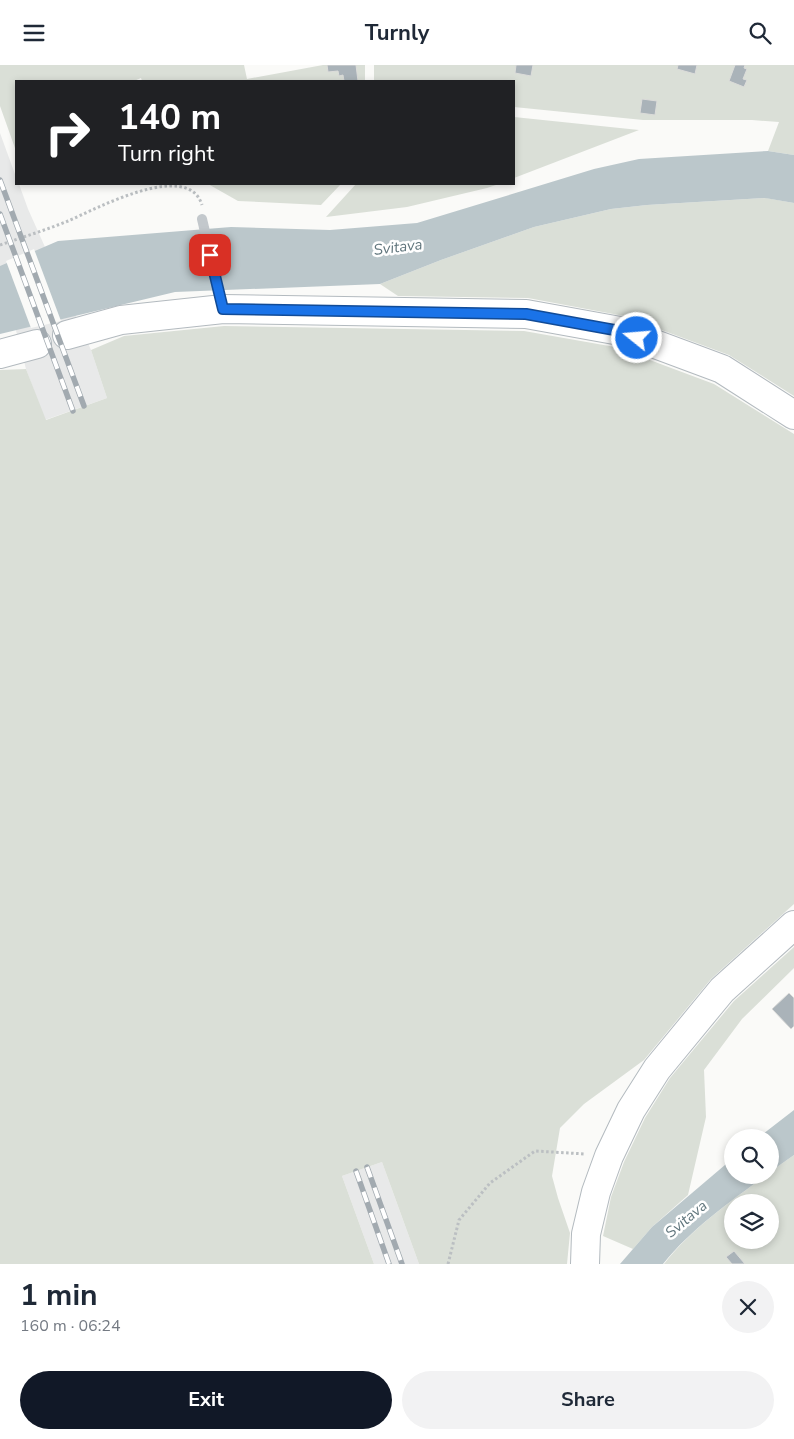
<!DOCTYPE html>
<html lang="en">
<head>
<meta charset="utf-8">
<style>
  :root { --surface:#fff; --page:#f2f2f3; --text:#1f2937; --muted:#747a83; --accent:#111827 }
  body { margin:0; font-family:"Nunito Sans",sans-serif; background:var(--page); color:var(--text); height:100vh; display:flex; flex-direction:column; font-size:19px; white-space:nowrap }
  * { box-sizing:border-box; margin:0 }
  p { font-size:16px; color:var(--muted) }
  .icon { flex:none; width:28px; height:28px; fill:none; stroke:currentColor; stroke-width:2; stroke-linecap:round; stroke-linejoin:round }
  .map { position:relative; height:1199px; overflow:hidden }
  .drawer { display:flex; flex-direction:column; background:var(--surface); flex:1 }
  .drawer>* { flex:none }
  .hud { position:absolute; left:15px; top:15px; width:500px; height:105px; border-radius:0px; box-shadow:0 2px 8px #0003; background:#202124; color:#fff; overflow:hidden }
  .fabs { position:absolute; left:724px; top:1064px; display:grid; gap:10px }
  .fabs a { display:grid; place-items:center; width:55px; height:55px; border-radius:50%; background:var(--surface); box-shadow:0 2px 8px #0003; font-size:25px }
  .pin { position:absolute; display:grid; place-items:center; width:42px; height:42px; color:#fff; margin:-21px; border-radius:10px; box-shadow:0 2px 8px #0006 }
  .me { position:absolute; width:55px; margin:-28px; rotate:287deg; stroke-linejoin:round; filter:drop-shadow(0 0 4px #0008) }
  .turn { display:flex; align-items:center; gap:18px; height:105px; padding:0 20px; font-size:22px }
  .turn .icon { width:65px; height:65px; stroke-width:2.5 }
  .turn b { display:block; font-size:35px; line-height:42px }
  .round { display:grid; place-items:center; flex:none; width:52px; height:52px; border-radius:26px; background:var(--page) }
  .summary { display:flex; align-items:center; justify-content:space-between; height:85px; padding:0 20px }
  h1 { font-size:30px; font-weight:700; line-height:38px }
  .primary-button { display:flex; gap:10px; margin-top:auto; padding:10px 20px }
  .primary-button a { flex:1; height:58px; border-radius:30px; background:var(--accent); color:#fff; font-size:20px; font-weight:700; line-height:58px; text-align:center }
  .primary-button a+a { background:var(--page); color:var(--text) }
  header { display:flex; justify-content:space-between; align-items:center; height:65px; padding:0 20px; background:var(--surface); font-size:22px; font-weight:700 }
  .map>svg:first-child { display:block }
</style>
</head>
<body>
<header><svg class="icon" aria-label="menu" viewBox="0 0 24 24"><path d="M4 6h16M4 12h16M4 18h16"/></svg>Turnly<svg class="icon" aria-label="search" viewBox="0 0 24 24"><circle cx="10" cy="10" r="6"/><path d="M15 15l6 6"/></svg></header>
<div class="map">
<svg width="794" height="1199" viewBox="0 0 794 1199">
  <rect width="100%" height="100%" fill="#fafaf8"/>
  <path fill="#e8e9e9" d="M0,68L16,112V119H19L28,144L91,285L107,333L45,355L26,304L0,204Z
    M382,1097L419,1199H374L342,1111Z"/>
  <path fill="#dadfd7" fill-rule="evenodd" d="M0,0H244L247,14L323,0H365V16H142L141,13L134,16H16V86L0,41Z
    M374,0H794V90L768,86L779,57L752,55H643L514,42V16H374Z
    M514,52L639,65L514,113Z
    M208,119H341L321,140L238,136Z
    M356,119H499L487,123L407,142L326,152Z
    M766,133L794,138V331L729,290L624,251L528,233L398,231L380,219L441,195L534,162L611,144L647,140Z
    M224,261L524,266L615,282L714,319L794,369V839L711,914L644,995L584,1039L560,1063L552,1111L558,1133L570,1168L567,1199H419L382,1097L342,1111L374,1199H0V305L26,304L46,355L107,333L91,285L124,271Z
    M794,882V903L742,954L704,1005L706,1052L688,1130L652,1162L633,1184L603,1171L611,1132L624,1097L645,1053L670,1013L734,936Z
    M794,1090V1199H664C692,1163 730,1137 766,1110H770V1107ZM732,1138H770V1175H732Z"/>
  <path fill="#bbc7cb" d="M768,86L794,90V138L765,133L647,140L611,144L534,162L441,195L380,219L175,227L0,269V201L58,176L231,162L330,165L417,158L594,104L639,94Z
    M794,1045V1090L770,1107V1072H759Z
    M732,1094V1110H766C730,1137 692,1163 663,1199H620L652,1162Z"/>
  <path fill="#fafaf8" d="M34,184L61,256L31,263L6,196Z"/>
  <path fill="#aab3b9" stroke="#dcdcda" d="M327,0H356L358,16H344L343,10L339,11L338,6L328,7Z
    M516,0H533L531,11L515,8Z
    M678,0H697L695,9L677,4Z
    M735,0H745L744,3L747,4L743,14L747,15L744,22L729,16Z
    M642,34L657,36L655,50L640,48Z
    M789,928L794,933V961L791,964L772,944Z
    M734,1186L745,1199H732L726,1192Z"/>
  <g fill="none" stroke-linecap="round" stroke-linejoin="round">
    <defs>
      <path id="secondary" d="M67,270L121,255L223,244L526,249L620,266L722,304L794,350
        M0,289L37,279
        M585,1199L586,1169L596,1127L609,1091L631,1045L657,1004L722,925L794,860"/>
    </defs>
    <use href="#secondary" stroke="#b3babf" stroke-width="30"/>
    <path stroke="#bbbfc2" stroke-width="3" stroke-dasharray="2.5 2.5" stroke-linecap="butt" d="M0,180C23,172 46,165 68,156C96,144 188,94 202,140
      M448,1199L459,1155L490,1118L535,1086L585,1089"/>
    <path stroke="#c3c8cc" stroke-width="10" d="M202,154L223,243"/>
    <use href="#secondary" stroke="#fff" stroke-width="28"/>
    <defs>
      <path id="rail" d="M0,115L84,341
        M0,149L73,346
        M367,1102L402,1199
        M356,1106L389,1199"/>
    </defs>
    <use href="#rail" stroke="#a2aab0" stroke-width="5.5"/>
    <use href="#rail" stroke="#fff" stroke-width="4" stroke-dasharray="11" stroke-linecap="butt"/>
  </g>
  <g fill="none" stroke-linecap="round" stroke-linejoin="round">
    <defs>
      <path id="route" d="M210,190L223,244L526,249L620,266L637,273"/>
    </defs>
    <use href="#route" stroke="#114b97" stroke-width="12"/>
    <use href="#route" stroke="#1a73e8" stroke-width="9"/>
  </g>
  <g text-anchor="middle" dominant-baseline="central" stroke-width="5" stroke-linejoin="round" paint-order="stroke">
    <g font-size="15" font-style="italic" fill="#60757c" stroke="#fff">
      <text transform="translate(398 182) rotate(-7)">Svitava</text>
      <text transform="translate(686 1154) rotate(-40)">Svitava</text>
    </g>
  </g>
</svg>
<div class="fabs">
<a><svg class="icon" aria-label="search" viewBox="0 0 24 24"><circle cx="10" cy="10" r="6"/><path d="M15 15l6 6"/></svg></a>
<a><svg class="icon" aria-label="layers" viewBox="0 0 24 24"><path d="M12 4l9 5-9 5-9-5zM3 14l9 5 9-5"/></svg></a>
</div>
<div class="pin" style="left:210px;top:190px;background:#d93025"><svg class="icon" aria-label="arrive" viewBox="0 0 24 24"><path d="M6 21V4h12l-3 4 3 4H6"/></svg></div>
<svg class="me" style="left:637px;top:273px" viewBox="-20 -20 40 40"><circle r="17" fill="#1a73e8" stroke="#fff" stroke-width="3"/><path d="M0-11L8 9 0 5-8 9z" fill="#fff"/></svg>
<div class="hud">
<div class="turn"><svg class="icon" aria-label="right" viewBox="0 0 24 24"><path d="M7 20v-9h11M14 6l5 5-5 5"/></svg><div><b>140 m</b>Turn right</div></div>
</div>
</div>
<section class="drawer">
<div class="summary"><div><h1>1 min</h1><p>160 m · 06:24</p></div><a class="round"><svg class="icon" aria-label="close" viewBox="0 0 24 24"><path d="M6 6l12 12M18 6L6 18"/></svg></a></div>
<div class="primary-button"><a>Exit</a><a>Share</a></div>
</section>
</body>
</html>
